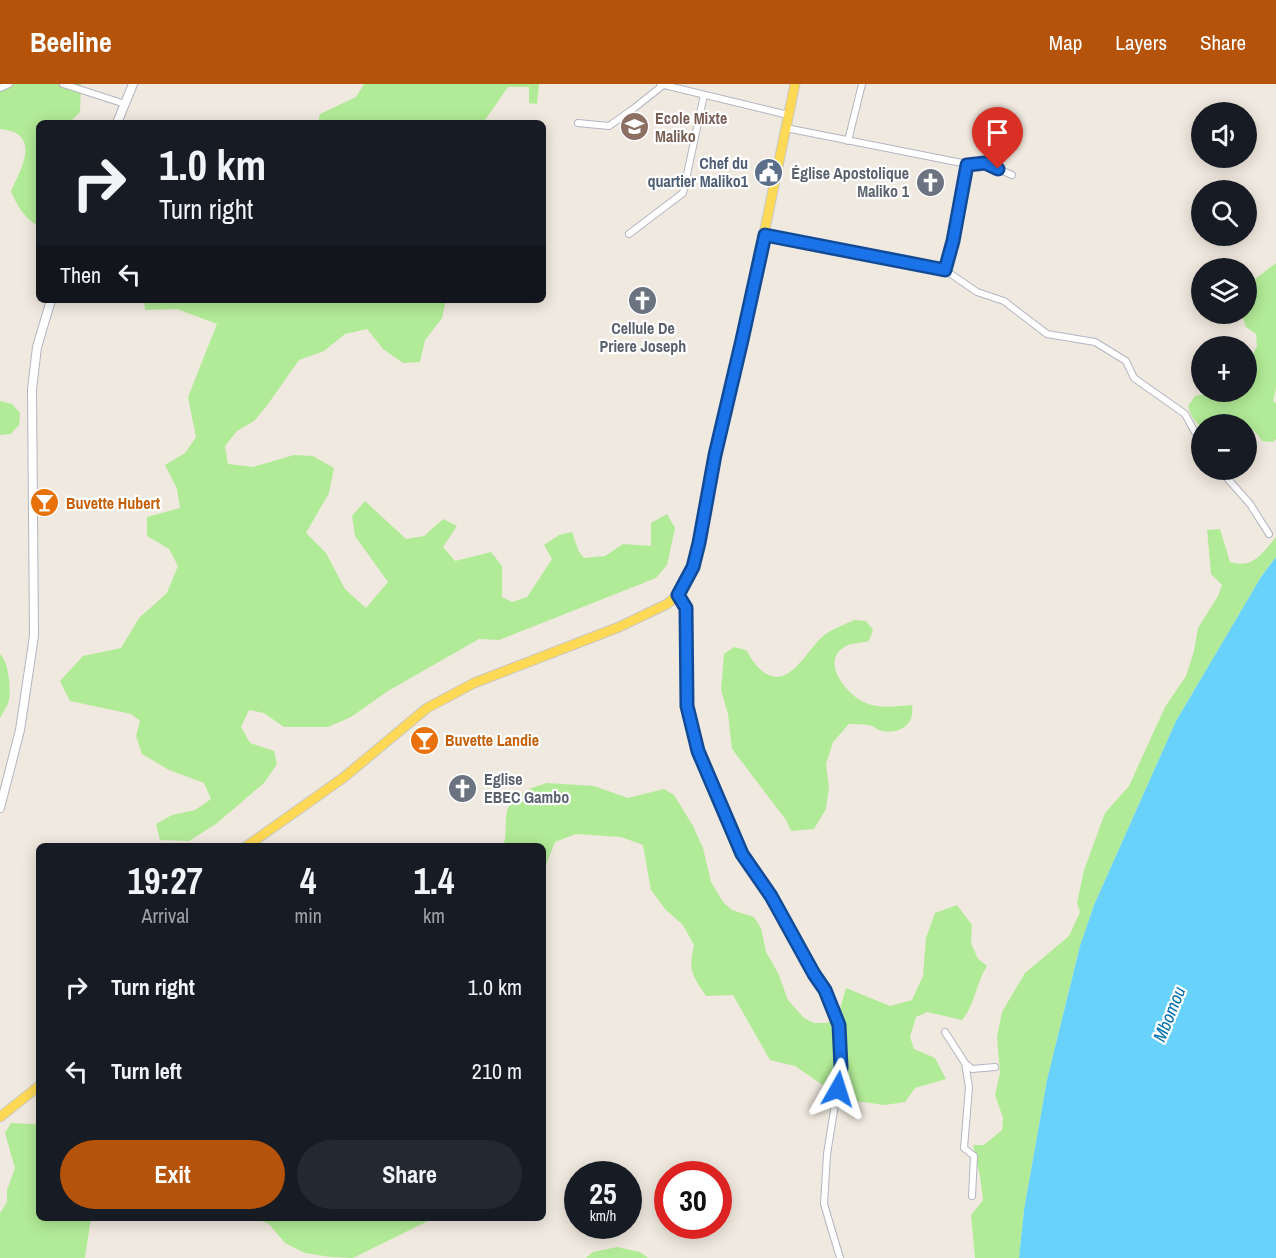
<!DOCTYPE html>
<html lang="en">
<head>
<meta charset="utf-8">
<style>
  :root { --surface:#171b24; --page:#242831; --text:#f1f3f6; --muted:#9ea1a6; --accent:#b45309 }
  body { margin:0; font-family:"Archivo Narrow",sans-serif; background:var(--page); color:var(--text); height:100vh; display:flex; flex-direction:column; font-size:22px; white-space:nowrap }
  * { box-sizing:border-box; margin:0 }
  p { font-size:20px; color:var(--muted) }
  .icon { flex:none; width:33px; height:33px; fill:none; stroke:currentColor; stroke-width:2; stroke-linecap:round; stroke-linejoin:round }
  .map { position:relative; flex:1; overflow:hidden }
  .panel { position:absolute; left:36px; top:759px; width:510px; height:378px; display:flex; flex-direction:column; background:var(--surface); border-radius:9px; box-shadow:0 3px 15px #0003 }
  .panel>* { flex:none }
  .banner { position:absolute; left:36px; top:36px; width:510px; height:183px; border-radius:9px; box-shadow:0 3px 15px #0003; background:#171b24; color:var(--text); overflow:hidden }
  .buttons { position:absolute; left:1191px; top:18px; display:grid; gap:12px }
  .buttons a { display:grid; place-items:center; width:66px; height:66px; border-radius:50%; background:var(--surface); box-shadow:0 3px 15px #0003; font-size:30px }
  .speed { position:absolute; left:564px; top:1077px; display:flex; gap:12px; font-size:30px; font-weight:700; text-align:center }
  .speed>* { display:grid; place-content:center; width:78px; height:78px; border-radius:50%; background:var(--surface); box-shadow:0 3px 15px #0003; line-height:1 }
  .speed small { font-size:15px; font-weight:400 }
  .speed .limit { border:9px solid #d22; background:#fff; color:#111 }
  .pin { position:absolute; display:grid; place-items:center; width:51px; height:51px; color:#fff; margin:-62px -26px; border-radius:50% 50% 50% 0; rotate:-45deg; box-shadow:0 0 6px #0007 }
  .pin .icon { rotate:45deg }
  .me { position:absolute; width:66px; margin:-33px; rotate:6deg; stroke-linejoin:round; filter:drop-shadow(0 0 4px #0008) }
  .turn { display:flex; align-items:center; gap:21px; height:126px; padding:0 24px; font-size:27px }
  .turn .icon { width:78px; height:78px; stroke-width:2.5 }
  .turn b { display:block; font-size:42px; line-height:51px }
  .then { display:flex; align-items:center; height:57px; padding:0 24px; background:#0003; gap:12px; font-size:22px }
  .eta { display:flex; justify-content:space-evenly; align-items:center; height:102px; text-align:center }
  .eta b { font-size:36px; font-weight:700; line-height:42px }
  .primary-button { display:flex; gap:12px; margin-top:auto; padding:12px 24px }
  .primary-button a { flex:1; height:69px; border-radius:36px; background:var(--accent); color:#fff; font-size:24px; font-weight:700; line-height:69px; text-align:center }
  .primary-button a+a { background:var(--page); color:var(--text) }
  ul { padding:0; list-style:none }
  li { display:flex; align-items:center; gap:18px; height:84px; padding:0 24px }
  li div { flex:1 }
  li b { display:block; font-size:22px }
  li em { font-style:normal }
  header { display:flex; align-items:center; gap:36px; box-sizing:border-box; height:84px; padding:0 30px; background:var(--accent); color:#fff }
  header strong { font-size:28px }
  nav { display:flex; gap:33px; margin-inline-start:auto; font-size:21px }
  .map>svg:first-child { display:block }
</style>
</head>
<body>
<header>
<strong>Beeline</strong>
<nav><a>Map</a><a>Layers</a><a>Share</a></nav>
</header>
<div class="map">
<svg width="1276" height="1174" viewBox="0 0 1276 1174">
  <rect width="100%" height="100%" fill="#f0e9df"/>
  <path fill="#b2eb97" d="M0,0H81L80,28L69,39H39V143C25,134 17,123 11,107C22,83 42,49 0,45Z
    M364,0H539L537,20L529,19V3H508L483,39H318L320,30L356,13Z
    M1276,179V304L1273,317L1276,319V355L1273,358L1262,357C1248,333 1227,340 1202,340L1201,344L1192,333L1188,322L1195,312L1220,308H1246L1247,282L1257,262L1256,250L1246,243L1242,231L1246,230L1247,218L1254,196Z
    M144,216H446L442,234L425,256L420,278L403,279L383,265L367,245L345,250L324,267L299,276L266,323L254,337L237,347L225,362L228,380L253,383L294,371L313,372L334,384L329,409L306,449L326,469L345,505L366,524L388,498L355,452L352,432L365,417L406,455L424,452L443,435L457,442L443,463L455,477L491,468L502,482V513L512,518L527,513L552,475L544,461L559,451L572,448L579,468L584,474L605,472L623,460L651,462V439L667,430L675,444L667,481L656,494L499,556L479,555L388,607L351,633L328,643H284L264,629L249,626L241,643L250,659L274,667L277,680L264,699L216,740L189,757L160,756L156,740L172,731L195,726L211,715L204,699L169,686L142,670L136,652L140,637L131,630L70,617L60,597L83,572L121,564L139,534L167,509L178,482L169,465L147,452V433L180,424L177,405L165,381L185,369L196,353L188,313L217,240L177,225L145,226Z
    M0,317L12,320L20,329L19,341L11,350L0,351Z
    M1220,445L1230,478C1254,485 1262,469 1276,453V473L1261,493L1176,637L1094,821L1080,862L1047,996L1024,1126L1019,1174H975L971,1131L983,1116L980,1092L973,1061H984L1002,1046L1003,1034L995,1011L1000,989L997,953L1002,928L1025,889L1069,852L1080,828L1077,819L1084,786L1105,729L1129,702L1165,623L1186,592L1194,567L1198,544L1218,512L1222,501L1211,490L1207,446Z
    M854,536L866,537L873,546L869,557C862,559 852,559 846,562C818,577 848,612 866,619C880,625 897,622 912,621C915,641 900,650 882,647C877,646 874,642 869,641C863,640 856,640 849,640L833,658L826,680L829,703L826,725L814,745L791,747L786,736L732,665L728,630L721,606L724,570L734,563L746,566C750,572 754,580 760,585C786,610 805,569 821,554C829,546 844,541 854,536Z
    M0,570C9,578 11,605 9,616C8,622 3,628 0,634Z
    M547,699L594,702L628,714L664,705L674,711L693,742L703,764L711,798L723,818L732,826L754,833L761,844L766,868L778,889L788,916L804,934L814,939H826L837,935L846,904L890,922L912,916L923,892L926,854L935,829L957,821L972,841L971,859L978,875L987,882C976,899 975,921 962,936L927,928L916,933L910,953L914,965L935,974L946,995L915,1004L905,1018L885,1021L855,1017L833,1008L795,982L770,976L733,911L706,912C692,891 688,887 694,861L683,841L665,825L651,806L643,761L621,753L576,750L555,758L543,788V762H503C507,752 505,744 506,733C508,711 528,705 547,699Z
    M11,1039L34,1040L39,1042V1134H91L85,1174H0V1129L7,1118V1106L15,1084L5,1049Z
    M256,1134H434L353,1174L330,1173L305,1169L285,1159L269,1140Z
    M617,1163L640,1168L648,1174H586L593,1168Z"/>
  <path fill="#69d2fa" d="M1276,473V1174H1019L1024,1126L1047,996L1080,862L1094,821L1176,637L1261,493Z"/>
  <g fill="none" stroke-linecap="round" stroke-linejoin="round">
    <defs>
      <path id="minor" d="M63,0L125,20
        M660,0L788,31
        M0,4L9,0
        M578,39L609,42L633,25L662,2
        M786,44L967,80L953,157L945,186
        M848,57L862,0
        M967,80L985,79L1012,91
        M629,150L683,109L704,11
        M765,151L945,186L977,208L1004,217L1047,250L1095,258L1126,277L1134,294L1185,330L1202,361
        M1220,386L1250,420L1269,450
        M678,511L686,524L687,622L698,667L742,770L771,812L814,890L825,906L839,941L841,983L827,1070L824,1120L840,1174
        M945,948L965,979L972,985L995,983
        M965,979L969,1003L964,1064L974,1072L972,1112"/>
      <path id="tertiary" d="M117,39L133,0
        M0,724L20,646L34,552L32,305L37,263L51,216"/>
      <path id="primary" d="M247,762L343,694L427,624L474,599L619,543L667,520L678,511L693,483L699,459L715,371L742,256L795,0
        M0,1033L39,1002"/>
    </defs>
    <use href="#minor" stroke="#b3b5c2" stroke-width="8"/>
    <use href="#tertiary" stroke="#b3b5c2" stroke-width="10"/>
    <use href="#primary" stroke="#c8c8c8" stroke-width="11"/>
    <use href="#minor" stroke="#fff" stroke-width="6"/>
    <use href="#tertiary" stroke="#fff" stroke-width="8"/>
    <use href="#primary" stroke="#fed955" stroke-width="9"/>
  </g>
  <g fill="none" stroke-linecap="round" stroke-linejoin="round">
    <defs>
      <path id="route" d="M838,1005L841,983L839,941L825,906L814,890L771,812L742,770L698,667L687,622L686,524L678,511L693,483L699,459L715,371L742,256L765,151L945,186L953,157L967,81L985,79L998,85"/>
    </defs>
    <use href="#route" stroke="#114b97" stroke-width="15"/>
    <use href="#route" stroke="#1a73e8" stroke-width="10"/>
  </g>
  <defs>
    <symbol id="school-disc" viewBox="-11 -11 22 22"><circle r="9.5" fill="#8d6e63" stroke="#fff"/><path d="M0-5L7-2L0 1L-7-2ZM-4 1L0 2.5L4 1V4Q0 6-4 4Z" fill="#fff"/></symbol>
    <symbol id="civic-disc" viewBox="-11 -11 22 22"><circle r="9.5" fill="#5c6f8a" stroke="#fff"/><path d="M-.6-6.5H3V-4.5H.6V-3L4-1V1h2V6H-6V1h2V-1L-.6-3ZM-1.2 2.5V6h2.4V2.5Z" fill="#fff"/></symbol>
    <symbol id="church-disc" viewBox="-11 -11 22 22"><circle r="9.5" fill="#6b7280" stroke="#fff"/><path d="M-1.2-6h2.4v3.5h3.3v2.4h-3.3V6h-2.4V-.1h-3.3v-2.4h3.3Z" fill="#fff"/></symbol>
    <symbol id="bar-disc" viewBox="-11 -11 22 22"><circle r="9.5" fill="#e8710a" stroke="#fff"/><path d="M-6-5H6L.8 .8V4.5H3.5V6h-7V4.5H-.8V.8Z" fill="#fff"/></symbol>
  </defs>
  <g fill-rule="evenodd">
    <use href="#school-disc" x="618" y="26" width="33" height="33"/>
    <use href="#civic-disc" x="752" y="72" width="33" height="33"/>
    <use href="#church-disc" x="914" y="82" width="33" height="33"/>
    <use href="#church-disc" x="626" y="200" width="33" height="33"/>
    <use href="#bar-disc" x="28" y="402" width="33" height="33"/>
    <use href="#bar-disc" x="408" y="640" width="33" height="33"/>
    <use href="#church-disc" x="446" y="688" width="33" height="33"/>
  </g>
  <g text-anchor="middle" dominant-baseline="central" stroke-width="4.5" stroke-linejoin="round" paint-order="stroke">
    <g font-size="16" font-weight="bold" fill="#785e54" stroke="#fff" text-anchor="start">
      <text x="655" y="34">Ecole Mixte<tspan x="655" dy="18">Maliko</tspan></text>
    </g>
    <g font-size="16" font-weight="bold" fill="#4e5e75" stroke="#fff" text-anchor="end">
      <text x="748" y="79">Chef du<tspan x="748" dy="18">quartier Maliko1</tspan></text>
    </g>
    <g font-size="16" font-weight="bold" fill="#5b616d" stroke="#fff" text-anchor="end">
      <text x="909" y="89">Église Apostolique<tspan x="909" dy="18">Maliko 1</tspan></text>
      <text x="643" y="244" text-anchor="middle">Cellule De<tspan x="643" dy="18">Priere Joseph</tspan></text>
      <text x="484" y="695" text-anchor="start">Eglise<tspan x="484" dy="18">EBEC Gambo</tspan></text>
    </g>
    <g font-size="16" font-weight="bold" fill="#c56008" stroke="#fff" text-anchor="start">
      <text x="66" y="419">Buvette Hubert</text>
      <text x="445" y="656">Buvette Landie</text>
    </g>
    <g font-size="18" font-style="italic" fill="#0070ae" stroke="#fff">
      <text transform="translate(1169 930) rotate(-68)">Mbomou</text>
    </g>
  </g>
</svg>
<div class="buttons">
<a><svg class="icon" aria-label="sound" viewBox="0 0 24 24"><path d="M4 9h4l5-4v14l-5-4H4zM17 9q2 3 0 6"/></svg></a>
<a><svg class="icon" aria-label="search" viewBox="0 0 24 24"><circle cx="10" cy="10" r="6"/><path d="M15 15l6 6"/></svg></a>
<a><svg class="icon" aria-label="layers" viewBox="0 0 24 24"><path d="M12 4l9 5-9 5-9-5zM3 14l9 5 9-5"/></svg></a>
<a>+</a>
<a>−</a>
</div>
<div class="speed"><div>25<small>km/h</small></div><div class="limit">30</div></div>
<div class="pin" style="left:998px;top:85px;background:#d93025"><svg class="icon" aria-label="arrive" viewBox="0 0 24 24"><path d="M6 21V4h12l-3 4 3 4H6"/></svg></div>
<svg class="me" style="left:838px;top:1005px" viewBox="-20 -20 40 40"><path d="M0-17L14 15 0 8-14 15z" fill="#1a73e8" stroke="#fff" stroke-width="4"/></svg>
<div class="banner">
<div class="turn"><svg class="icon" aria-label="right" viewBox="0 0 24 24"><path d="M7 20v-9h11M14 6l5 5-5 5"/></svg><div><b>1.0 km</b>Turn right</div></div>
<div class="then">Then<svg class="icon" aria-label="left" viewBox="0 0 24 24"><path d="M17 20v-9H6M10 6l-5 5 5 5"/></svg></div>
</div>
<section class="panel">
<div class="eta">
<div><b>19:27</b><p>Arrival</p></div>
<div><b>4</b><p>min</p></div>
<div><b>1.4</b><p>km</p></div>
</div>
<ul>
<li><svg class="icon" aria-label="right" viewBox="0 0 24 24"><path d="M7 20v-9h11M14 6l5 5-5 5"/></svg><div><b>Turn right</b></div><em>1.0 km</em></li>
<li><svg class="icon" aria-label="left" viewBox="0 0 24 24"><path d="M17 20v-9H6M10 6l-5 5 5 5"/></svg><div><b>Turn left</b></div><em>210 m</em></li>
</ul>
<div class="primary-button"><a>Exit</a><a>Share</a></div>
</section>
</div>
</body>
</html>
